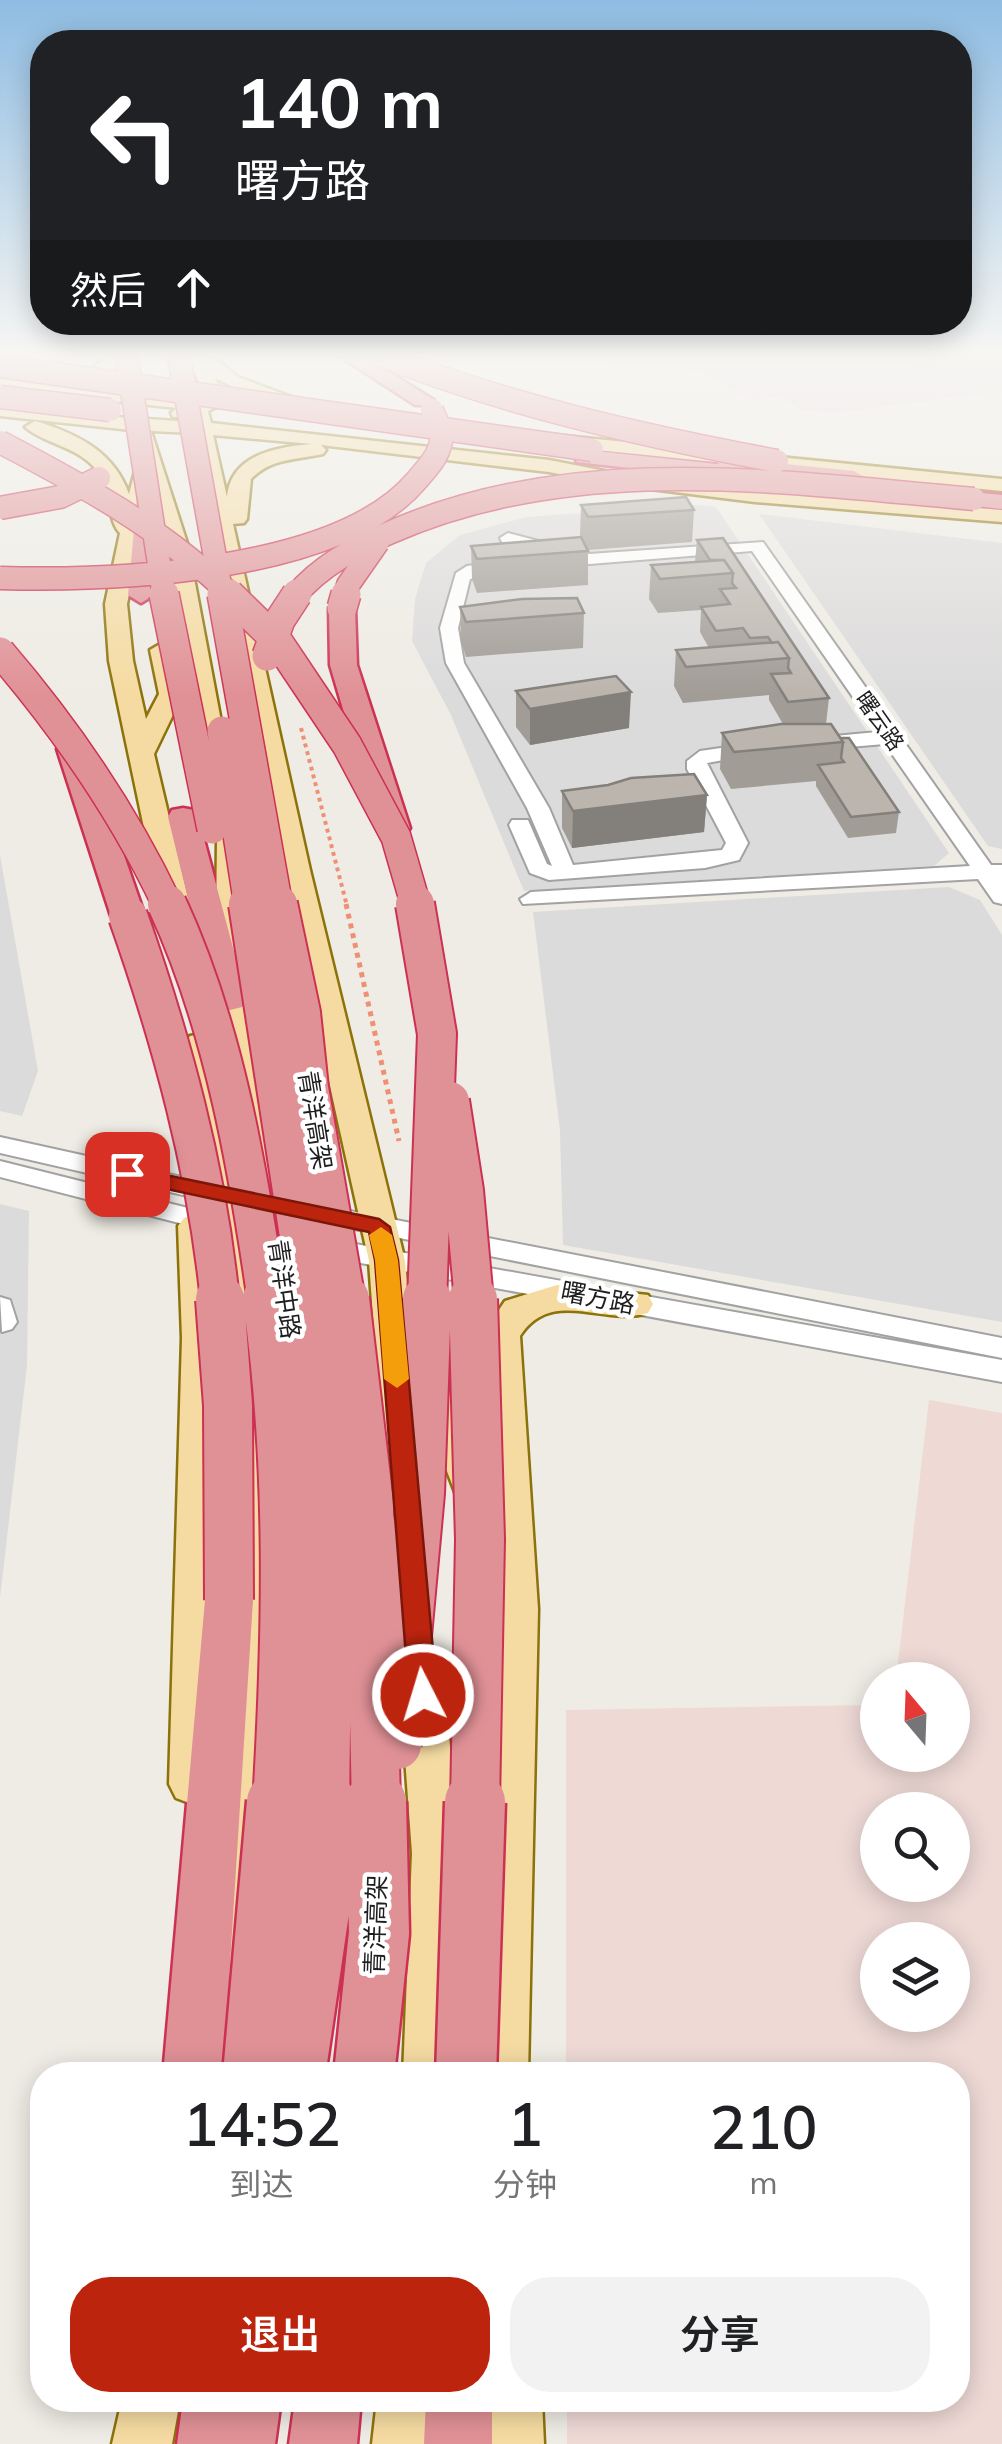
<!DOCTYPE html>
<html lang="zh">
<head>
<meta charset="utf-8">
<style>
  :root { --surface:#fff; --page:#f2f2f2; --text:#202124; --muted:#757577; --accent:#bd240e }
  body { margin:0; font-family:Mulish,"Noto Sans SC",sans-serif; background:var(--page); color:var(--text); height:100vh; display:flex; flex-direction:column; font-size:38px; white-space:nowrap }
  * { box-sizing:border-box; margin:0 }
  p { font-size:32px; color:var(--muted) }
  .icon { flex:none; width:55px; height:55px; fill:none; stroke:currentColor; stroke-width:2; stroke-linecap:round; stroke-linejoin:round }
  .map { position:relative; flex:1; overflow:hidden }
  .panel { position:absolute; left:30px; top:2062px; width:940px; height:350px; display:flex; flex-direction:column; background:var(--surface); border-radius:40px; box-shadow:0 5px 25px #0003 }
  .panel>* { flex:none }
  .top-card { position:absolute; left:30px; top:30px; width:942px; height:305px; border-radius:40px; box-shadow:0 5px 25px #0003; background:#202124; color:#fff; overflow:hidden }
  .needle { width:65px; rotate:341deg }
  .controls { position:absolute; left:860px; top:1662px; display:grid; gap:20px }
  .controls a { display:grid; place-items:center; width:110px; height:110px; border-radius:50%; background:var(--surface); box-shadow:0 5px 25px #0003; font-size:50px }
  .pin { position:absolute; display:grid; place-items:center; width:85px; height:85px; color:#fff; margin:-42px; border-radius:20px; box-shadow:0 5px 15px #0006 }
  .me { position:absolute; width:110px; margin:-55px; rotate:355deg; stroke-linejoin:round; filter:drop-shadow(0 0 8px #0008) }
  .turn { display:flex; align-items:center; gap:35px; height:210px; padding:0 40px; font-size:45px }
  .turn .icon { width:130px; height:130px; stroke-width:2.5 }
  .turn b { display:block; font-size:70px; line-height:85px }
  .then { display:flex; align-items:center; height:95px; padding:0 40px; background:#0003; gap:20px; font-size:38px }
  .eta { display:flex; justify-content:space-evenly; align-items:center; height:170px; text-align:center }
  .eta b { font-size:60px; font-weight:600; line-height:70px }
  .button { display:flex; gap:20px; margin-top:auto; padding:20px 40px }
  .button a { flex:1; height:115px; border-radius:40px; background:var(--accent); color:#fff; font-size:40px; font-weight:600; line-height:115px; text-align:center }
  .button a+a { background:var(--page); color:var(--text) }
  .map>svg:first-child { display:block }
</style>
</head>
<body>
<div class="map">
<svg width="1002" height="2444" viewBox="0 0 1002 2444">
  <rect width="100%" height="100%" fill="#eeece4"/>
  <path fill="#dcdbdb" d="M695,505L716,507L949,853L934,866L524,891L451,715L412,641L415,599L426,563L460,535L527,517Z
    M759,514L1002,543V849L988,846Z
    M0,855L38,1071L22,1116L0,1111Z
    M949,887L980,900L1002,935V1322L563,1245L560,1130L533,912Z
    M0,1204L29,1211L27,1365L0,1598Z"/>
  <path fill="#eed9d5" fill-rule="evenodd" d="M929,1400L1002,1413V2444H567V2400H958V2075H566V1710L877,1705L878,1755H952V1680H896ZM878,1810H952V1885H878ZM878,1940H952V2015H878Z"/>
  <path fill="#e7d7e2" d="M458,352H1002V391L834,413L801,409L779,397L750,401L706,372Z"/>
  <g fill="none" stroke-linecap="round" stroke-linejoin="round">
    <defs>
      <path id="minor" d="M508,533L550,544L560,556L763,542L991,865H1002V904L994,902L978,879L523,904L520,899L531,892L970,866L885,744L813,750L803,744L813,738L877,732L752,551L552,567L546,566L538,552L502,542L500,538Z
        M509,560L518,565L515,569L470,579L458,628L464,663L549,808L573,865L722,850L726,843L687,769V761L700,751L755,743L762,745V753L707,763L748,843L739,860L705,868L549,880L530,873L509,825L512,820H528L547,864L552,866L527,808L446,663L440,628L456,573L467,566Z
        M0,1137L218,1185L228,1188L232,1194L228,1200L218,1203L0,1153Z
        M0,1161L232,1219L236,1225L232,1231L222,1234L0,1177Z
        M314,1204L1002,1338V1358L304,1219L300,1213L304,1207Z
        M322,1238L1002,1360V1382L312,1254L308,1247L312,1240Z
        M0,1297L10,1300L17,1322L12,1329L2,1332Z"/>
      <path id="major" d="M111,352H129C120,377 90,380 67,385L192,398L201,387L186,352H207L238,377L313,405L304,411L254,397L215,378L219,387L210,400L219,406L208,411L211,423L549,460L610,472L755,490L1002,510V522L755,502L610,484L549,472L321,445L326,450L323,454C296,460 271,458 251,479L247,519L244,523L233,524L310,870L405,1261L415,1369L430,1362L443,1366L449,1376L489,1481L483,1492L469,1496L455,1492L417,1393L423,1456L417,1466L403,1471L389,1466L383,1456L369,1261L282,870L194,433L151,431L188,546L230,769L217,777L204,769L175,590L151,487L127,604L133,661L146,719L159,694L150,650L162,643L174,650L183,694L154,754L194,923L189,929H169L164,923L109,661L105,604L120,533C107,521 111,486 94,467C75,446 45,444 25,427L35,421L42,423C81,436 114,453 129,494L140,452L131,430L0,416V404L127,418L129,412L136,410L147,419L191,422L190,416L173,417L171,413L177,408L0,389V379L55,384L56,377L92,369ZM213,435L312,444C277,447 231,454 227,497Z
        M555,435L1002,479V491L548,445V437Z
        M231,832L245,840V1000L296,1238L311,1332L305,1341L292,1345L279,1341L273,1332L260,1238L215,1000L217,840Z
        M201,1034L212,1036L217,1043L268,1331L279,1497L257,1968L238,2075H186L207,1968L239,1497L230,1331L185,1043L190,1036Z
        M196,1214L208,1218L214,1226L220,1338L215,1784L208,1798L192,1804L176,1798L169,1784L182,1338L178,1226L184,1218Z
        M557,1285L648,1295L653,1304L648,1313C602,1326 552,1287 520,1336L538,1609L528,2075H476L496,1609L482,1335L505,1301Z
        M420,1644L435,1649L442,1662L460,1853L455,2075H403L412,1853L398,1662L405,1649Z
        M122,2400H180L172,2444H112Z
        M377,2400H435L432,2444H372Z
        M484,2400H542L544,2444H484Z"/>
      <path id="highway" d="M333,352H357L434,400L431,405H415Z
        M585,450L717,464L728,458L854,471L866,478L854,485L746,474L735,480L577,462L574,457L577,452Z
        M931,488L1002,495V509L923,500L919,495L923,490Z
        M149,490L161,497L154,595L141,603L128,595L137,497Z
        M342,600L355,608L357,665L410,828L405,835H383L378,828L330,665L329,608Z
        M72,740L82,743L87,749L145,916L140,923H116L111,916L57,749L62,743Z
        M183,808L194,810L198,817L247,1000L242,1007L230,1010L218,1007L213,1000L168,817L172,810Z
        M229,1581L246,1586L253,1600L223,2075H163L205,1600L212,1586Z
        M183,2400H281L275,2444H177Z
        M295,2400H361L357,2444H289Z
        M426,2400H492V2444H424Z"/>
    </defs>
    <use href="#minor" stroke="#a2a2a2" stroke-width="4"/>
    <use href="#major" stroke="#8c720b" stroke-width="5"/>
    <use href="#highway" stroke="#cc3153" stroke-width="5"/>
    <path stroke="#ef9074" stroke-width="4" stroke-dasharray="4 4" stroke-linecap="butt" d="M301,728L347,906"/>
    <path stroke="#ef9074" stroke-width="5" stroke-dasharray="5 5" stroke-linecap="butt" d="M346,904L399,1141"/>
    <use href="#minor" fill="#fff" fill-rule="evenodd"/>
    <use href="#major" fill="#f5dba2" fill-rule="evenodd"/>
    <use href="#highway" fill="#e09196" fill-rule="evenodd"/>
    <defs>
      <path id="highway-bridge-far4" d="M126,352L164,596
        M178,352L222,596
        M372,352C503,404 638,435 777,461
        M0,366L592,450
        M0,397L110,410
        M0,442C84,486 163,529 232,596
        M0,508L60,497L99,478
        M0,578C114,581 339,573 417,480C430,465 441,454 442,434L432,410
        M295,596C320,566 354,548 389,533C573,451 780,482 974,499
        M345,596L348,585L378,542"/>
      <path id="highway-bridge-far3" d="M164,594L212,829
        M222,594L278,906
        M229,594L278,642L347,745L396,837L416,906
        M342,608L346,594
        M0,652C67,730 124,813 168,906
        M267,656L280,620L297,594
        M222,731L249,906"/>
      <path id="highway-bridge-far2" d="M167,904C224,1027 248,1168 267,1301
        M248,904L309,1301
        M278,904L301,1013L309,1088L346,1301
        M415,904L437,1034L427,1301
        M128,916C172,1041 207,1169 220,1301
        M450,1101L464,1191L474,1301"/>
      <path id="highway-bridge-far1" d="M220,1299L228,1405L229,1600
        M267,1299C291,1466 287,1636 277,1804
        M308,1299L329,1506L325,1804
        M345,1299L369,1503L376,1804
        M473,1299L480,1539L475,1804
        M397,1745L420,1493L427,1299"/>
      <path id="highway-bridge" d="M253,2075L277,1802
        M295,2075L324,1877L325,1802
        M364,2075L379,1933L376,1802
        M466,2075L475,1802"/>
    </defs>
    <use href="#highway-bridge-far4" stroke="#cc3153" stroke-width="25" stroke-linecap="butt"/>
    <use href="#highway-bridge-far3" stroke="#cc3153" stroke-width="32" stroke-linecap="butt"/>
    <use href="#highway-bridge-far2" stroke="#cc3153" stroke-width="42" stroke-linecap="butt"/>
    <use href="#highway-bridge-far1" stroke="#cc3153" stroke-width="52" stroke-linecap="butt"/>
    <use href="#highway-bridge" stroke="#cc3153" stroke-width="65" stroke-linecap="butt"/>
    <use href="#highway-bridge-far4" stroke="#e09196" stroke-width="22"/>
    <use href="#highway-bridge-far3" stroke="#e09196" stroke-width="29"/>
    <use href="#highway-bridge-far2" stroke="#e09196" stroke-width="38"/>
    <use href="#highway-bridge-far1" stroke="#e09196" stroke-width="48"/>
    <use href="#highway-bridge" stroke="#e09196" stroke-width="60"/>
  </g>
  <path fill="#a19c96" d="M581,505L694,510L692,542L588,550V585L477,593L472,579L471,546L580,537Z
    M723,538L829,698L826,724L841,738L899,812L896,833L848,838L816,786V781L731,789L720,769L722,733L783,724L769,700V695L683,703L674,686L676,650L709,648L700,632L701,610L658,613L649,599L651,565L695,562L697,540Z
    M460,607L584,613L583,648L466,657L461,641Z
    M516,691L629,728L530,745L516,727Z
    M562,791L707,795L704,832L572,848L562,828Z"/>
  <path fill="#837f7a" d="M631,692L629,728L530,745V709Z
    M707,795L704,832L572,848L573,811Z"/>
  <path fill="#bbb5ae" stroke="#837f7a" stroke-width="2.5" d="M686,497L694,510L588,517L581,505Z
    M581,537L588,551L477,559L471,546Z
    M723,538L829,698L788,702L771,674L791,673L788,668L789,658L778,642L772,643L768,637L750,638L743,628L716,631L701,607L730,604L720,589L736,588L732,583L733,573L724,560H710L697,540Z
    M724,560L733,573L660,579L651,565Z
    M577,598L584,613L466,622L460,607L522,599Z
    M778,642L789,658L686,667L676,650Z
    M616,676L631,692L530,709L516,691Z
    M781,724H831L843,742L734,752L722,733Z
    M841,738H849L899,812L851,817L818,765L844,762L841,758L843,742Z
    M694,774L707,795L573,811L562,791L608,785L631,778Z"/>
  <linearGradient id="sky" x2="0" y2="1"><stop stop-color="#8ebce2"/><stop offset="0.51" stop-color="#f7f6f3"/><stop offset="1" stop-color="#f7f6f3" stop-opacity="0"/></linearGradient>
  <rect width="1002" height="694" fill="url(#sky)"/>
  <path fill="#bd240e" stroke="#7b1709" stroke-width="2.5" d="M127,1167L379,1219L390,1227L398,1260L437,1695L433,1704L423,1707L413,1704L409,1695L375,1260L369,1232L119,1179L116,1174L119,1170Z"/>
  <path fill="#f59e0b" d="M381,1227L392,1235L398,1260L409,1379L397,1388L384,1379L375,1260L369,1235Z"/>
  <g text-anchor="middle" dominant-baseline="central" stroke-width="9" stroke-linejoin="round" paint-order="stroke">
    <g font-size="22" fill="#1e1e1e" stroke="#fff">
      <text transform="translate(880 721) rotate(55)">曙云路</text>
    </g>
    <g font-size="25" fill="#1e1e1e" stroke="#fff">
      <text transform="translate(316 1120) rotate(81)">青洋高架</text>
      <text transform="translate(285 1289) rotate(82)">青洋中路</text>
      <text transform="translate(598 1297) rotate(11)">曙方路</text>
      <text transform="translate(375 1925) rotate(-88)">青洋高架</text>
    </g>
  </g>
</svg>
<div class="controls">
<a><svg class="needle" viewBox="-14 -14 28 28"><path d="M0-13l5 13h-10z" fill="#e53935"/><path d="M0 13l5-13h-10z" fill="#757577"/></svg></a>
<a><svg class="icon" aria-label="search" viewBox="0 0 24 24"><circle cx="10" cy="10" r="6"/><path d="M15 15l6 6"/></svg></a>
<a><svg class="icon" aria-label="layers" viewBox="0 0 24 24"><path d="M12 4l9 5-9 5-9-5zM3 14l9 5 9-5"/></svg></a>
</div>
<div class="pin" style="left:127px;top:1174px;background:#d93025"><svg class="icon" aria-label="arrive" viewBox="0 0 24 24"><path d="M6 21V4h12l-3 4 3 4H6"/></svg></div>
<svg class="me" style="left:423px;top:1695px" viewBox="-20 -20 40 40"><circle r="17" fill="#bd240e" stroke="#fff" stroke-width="3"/><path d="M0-11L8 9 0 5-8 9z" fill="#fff"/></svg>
<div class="top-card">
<div class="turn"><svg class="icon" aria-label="left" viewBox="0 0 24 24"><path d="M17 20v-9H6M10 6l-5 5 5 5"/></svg><div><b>140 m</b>曙方路</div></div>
<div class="then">然后<svg class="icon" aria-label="ahead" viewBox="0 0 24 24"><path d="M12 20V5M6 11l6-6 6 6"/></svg></div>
</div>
<section class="panel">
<div class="eta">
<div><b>14:52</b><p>到达</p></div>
<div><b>1</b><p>分钟</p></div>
<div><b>210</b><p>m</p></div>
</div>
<div class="button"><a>退出</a><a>分享</a></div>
</section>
</div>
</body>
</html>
